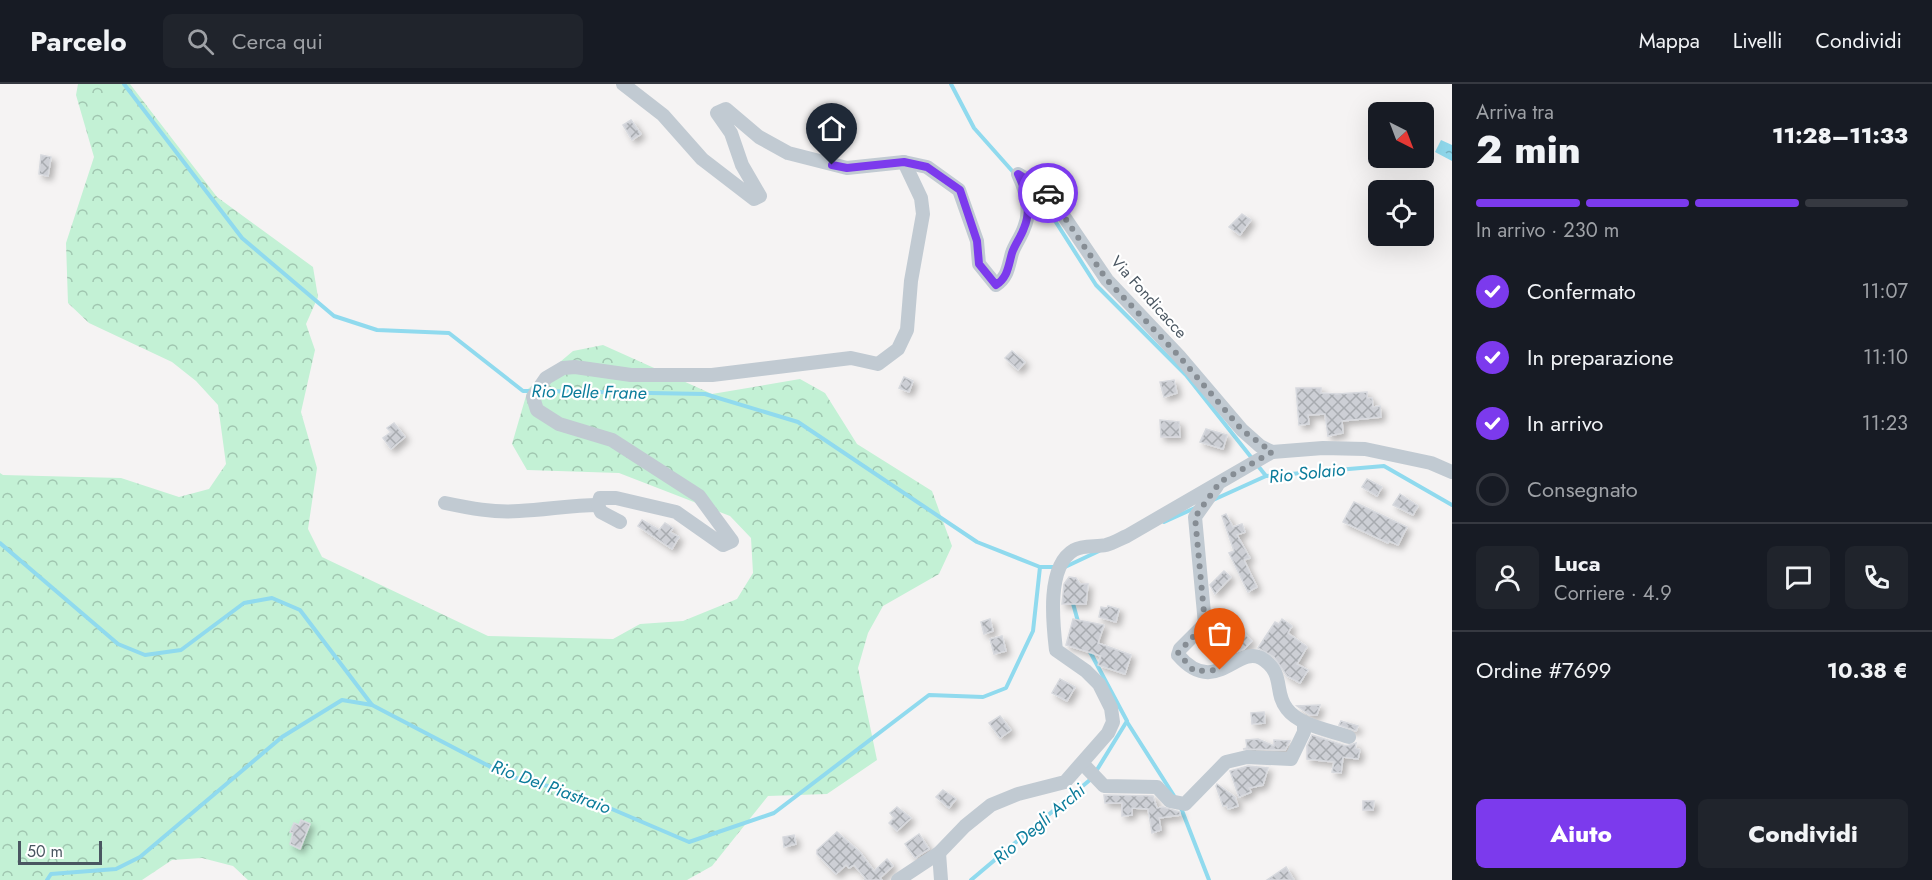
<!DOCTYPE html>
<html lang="it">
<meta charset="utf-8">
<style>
:root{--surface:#171b24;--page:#20242c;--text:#f1f3f6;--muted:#9ea1a6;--line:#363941;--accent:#7c3aed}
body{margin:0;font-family:Jost,sans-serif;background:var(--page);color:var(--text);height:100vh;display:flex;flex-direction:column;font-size:22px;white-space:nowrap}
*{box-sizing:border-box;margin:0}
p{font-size:20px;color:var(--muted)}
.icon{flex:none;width:33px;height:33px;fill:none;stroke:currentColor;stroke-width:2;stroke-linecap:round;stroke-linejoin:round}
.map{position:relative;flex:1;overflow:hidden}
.panel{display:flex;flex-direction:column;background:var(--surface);width:480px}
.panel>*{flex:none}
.needle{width:39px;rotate:138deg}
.tools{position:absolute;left:1368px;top:18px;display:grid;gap:12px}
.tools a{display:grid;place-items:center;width:66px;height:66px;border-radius:9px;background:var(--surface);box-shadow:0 6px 24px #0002;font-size:30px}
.scale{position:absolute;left:18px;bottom:15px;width:84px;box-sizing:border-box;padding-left:6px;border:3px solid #4a5661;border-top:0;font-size:16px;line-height:21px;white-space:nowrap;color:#4a5661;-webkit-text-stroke:4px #fff;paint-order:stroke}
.pin{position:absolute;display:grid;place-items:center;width:51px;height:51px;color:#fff;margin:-62px -26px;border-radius:50% 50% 50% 0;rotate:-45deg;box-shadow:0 0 6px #0007}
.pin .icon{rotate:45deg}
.courier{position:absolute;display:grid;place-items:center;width:60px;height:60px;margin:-30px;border:4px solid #7c3aed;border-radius:50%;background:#fff;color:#222;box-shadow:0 2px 8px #0007}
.headline em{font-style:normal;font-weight:800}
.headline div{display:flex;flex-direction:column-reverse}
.headline{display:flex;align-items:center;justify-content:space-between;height:102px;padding:0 24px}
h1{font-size:39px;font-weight:800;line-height:45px}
.bar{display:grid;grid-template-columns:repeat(4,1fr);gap:9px 6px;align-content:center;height:72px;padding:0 24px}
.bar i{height:8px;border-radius:4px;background:var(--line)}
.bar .on{background:var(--accent)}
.bar p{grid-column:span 4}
.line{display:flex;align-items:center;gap:15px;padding:0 24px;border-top:2px solid var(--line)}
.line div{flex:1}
.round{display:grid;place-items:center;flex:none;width:63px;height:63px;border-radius:9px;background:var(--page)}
ol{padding:0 24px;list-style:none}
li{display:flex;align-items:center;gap:18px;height:66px}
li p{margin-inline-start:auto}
li .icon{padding:6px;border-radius:50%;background:var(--accent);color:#fff;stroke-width:4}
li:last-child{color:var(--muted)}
li i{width:33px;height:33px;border:3px solid var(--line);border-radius:50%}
.action{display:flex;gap:12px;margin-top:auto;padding:12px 24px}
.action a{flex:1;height:69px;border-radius:9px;background:var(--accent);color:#fff;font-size:24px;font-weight:800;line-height:69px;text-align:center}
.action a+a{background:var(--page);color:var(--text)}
header{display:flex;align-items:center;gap:36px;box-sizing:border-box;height:84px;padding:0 30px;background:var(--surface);border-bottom:2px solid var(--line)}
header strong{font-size:28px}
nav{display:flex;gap:33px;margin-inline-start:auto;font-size:21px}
.search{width:420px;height:54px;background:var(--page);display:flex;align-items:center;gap:15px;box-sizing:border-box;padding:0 21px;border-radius:9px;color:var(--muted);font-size:22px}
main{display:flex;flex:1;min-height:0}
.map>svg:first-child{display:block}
.forest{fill:url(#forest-crowns)}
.water{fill:url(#water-ripples)}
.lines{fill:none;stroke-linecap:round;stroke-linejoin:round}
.stream{stroke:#90daee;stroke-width:4}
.building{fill:url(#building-cross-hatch);stroke:#d7d9de;stroke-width:1.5;filter:url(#shadow)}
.minor{stroke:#c1cad2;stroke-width:14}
.done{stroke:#868d94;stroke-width:6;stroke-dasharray:0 10.8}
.route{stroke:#7c3aed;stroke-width:8}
.labels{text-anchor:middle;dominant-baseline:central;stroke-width:4.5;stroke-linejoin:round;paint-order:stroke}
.street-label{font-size:16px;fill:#4a5661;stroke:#fff}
.water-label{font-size:18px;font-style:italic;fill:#0c7c9b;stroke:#fff}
</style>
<header>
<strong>Parcelo</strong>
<div class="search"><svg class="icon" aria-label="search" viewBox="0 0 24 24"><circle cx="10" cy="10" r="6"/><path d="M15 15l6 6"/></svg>Cerca qui</div>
<nav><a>Mappa</a><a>Livelli</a><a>Condividi</a></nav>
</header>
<main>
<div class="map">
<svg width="1452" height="796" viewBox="0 0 1452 796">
<defs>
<pattern id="forest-crowns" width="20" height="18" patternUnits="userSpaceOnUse" patternTransform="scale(1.5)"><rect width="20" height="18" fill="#c3f1d5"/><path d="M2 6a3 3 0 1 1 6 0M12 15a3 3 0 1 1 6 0" fill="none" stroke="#a0c6b0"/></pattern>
<pattern id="water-ripples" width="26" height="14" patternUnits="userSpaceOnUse" patternTransform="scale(1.5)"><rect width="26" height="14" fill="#90daee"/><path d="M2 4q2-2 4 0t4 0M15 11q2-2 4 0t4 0" fill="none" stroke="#78b4c4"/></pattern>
<pattern id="building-cross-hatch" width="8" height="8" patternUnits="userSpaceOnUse" patternTransform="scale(1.5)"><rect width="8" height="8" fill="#cdcfd5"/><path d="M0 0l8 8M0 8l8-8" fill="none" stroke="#a8abb0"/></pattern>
<filter id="shadow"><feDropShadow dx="4" dy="4" stdDeviation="3" flood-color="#0004"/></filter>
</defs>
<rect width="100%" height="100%" fill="#f5f3f3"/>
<path class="forest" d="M78,0H130L217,113L313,183L318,213L306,240L315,266L301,328L317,384L308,445L322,473L488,552L613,555L640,540L683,537L737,515L753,489L751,454L730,432L619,389L527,386L512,360L528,305L573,267L603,261L712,310L800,295L825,309L857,360L932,407L952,462L939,490L883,522L868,549L858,584L877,676L827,710L768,712L712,782L687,796H248L233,782L202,774L172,776L142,796H0V389L3,391L121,394L179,413L209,405L226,380L218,321L196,297L172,278L89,239L68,219L66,159L94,73L76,11Z"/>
<path class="water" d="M1441,56L1452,61V77L1435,68Z"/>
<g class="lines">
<g class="stream">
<path d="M124,0L242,154L334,232L377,246L449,249L523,307H533"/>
<path d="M951,0L974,44L1014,89"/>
<path d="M1029,106L1052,132L1096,201L1186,291L1266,392"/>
<path d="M541,307L705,310L798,338L977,458L1040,483H1055"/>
<path d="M1213,416L1266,392L1384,382L1452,421"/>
<path d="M1164,438L1195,424"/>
<path d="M0,459L118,560L145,571L181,566L244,519L272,514L300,526L372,621L508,692L572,708L689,758L774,729L929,611L983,613L1006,604L1033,547L1040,483"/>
<path d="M1065,483L1099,467"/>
<path d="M1072,516L1079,541"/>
<path d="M1088,564L1127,637L1095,689"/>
<path d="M1127,638L1176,715"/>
<path d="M1181,724L1209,796"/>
<path d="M47,796L51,790L116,785L140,773L282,653L342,616L372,621"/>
<path d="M971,796L1091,695"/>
</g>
</g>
<g class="building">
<path d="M631,36L641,50L632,56L623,41Z"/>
<path d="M41,71L51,73L48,92L39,90Z"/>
<path d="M1242,130L1251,136L1240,151L1229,143Z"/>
<path d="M1012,267L1025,278L1018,286L1005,274Z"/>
<path d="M904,293L913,297L909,308L899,304Z"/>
<path d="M1174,296L1177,309L1164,313L1160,298Z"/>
<path d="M1296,304H1321V309L1337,310L1367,308V314H1372L1373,323L1380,322L1381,333L1342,337L1343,349L1328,352L1325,330L1308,331L1309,340L1299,341Z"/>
<path d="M1160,336L1179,338L1180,353H1161Z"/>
<path d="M394,339L405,353L391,365L383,354L391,348L387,344Z"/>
<path d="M1206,345L1227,351L1223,365L1200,358Z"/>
<path d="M1367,395L1382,403L1377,412L1362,403Z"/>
<path d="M1400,410L1418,422L1413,431L1393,421Z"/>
<path d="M1354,418L1407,443L1398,461L1389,457L1388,459L1343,438Z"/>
<path d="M1226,430L1233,443L1242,440L1245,448L1237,451L1250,474L1244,476L1257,503L1248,508L1229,469L1234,467L1222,432Z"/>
<path d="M642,436L659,446L665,439L673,444L670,448L679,453L672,465L638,442Z"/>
<path d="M1224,487L1231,493L1215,510L1210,501Z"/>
<path d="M1069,493L1076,494L1080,500H1088L1086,520H1062L1064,500Z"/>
<path d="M1108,522L1119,525L1116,538L1099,533L1101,523L1107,524Z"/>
<path d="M990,535L993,547L984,550L981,538Z"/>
<path d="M1073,535L1104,541L1098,559L1131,571L1125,590L1098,581L1101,572L1066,561Z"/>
<path d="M1282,535L1292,542L1288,549L1307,563L1297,580L1308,586L1300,599L1287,592L1274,573L1258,564L1275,538L1279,540Z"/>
<path d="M1239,544L1252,557L1244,565L1231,570L1220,560Z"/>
<path d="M1002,552L1006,567L994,570L990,555Z"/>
<path d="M1060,595L1075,603L1067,617L1052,609Z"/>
<path d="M1320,621L1317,631H1310L1297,622Z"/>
<path d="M1264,628L1265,639L1252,640L1251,629Z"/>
<path d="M1000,632L1011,646L1000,654L989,639Z"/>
<path d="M1341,637L1358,642L1356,647L1339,641Z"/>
<path d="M1312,651L1346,662L1356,659L1355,664L1360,666L1358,675L1343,673L1341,689L1332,688L1334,678L1307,675V662Z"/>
<path d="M1258,655L1274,662V656L1290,657L1285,666L1243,665L1247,664L1246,656Z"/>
<path d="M1248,682L1268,684L1263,701L1249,704L1251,708L1239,713L1230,687Z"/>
<path d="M1217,700L1235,713L1238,722L1228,725L1227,721L1223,722L1216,702Z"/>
<path d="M943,706L956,715L949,724L936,713Z"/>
<path d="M1104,711L1153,712L1157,724L1163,723L1180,728V731L1159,734L1161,746L1152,749L1148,725L1132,724V731L1122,732V719H1105Z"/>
<path d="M1363,717H1374L1373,726H1363Z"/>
<path d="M897,723L911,734L897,747L889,739L894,734L890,729Z"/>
<path d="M301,736L310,740L300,765L290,760L293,749L290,748L294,739L299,741Z"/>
<path d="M837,748L860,768L874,787L887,775L893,782L880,794L882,796H864L866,795L854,781L849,784L846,781L836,790L817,770V766Z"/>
<path d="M919,750L929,765L915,774L905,760Z"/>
<path d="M794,751L796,760L784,763L783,753Z"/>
<path d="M1286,783L1294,796H1267Z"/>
</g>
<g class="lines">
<g class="minor">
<path d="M623,0L663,31L702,75L754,115L760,112L742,81L731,49L717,29L726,25L759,53L788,69L847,84L904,78L927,83L959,106L977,157L979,180L996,201C1008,193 1008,183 1012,169C1015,160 1021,153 1024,144C1032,126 1026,107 1018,90L1046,106L1107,196L1179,272L1242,346L1260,362L1272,368L1323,364L1365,365L1431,379L1452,388"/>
<path d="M1217,402L1195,433L1205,540L1180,565L1178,571C1215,614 1237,561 1261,574C1286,589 1273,608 1287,625C1300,642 1330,646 1349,653"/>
<path d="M445,419C469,424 494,429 519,427C546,426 571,421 598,421"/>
<path d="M620,438L601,428L598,421L600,414H616L676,428L723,461L732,457L699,412L612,356L559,340L537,326L533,313L546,294L563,284L575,283L631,291H712L851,274L878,280L898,265L907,246L911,197L923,130L921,114L904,78"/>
<path d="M1083,680L1104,702L1157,703L1170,717L1185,720L1226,678L1247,673L1291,675L1304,648V638"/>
<path d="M939,769L941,796"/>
<path d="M898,796L939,769L965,742L991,721L1018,710L1065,698L1108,649L1113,638L1111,624L1099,600L1086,587L1056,566C1053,540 1046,482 1074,466C1083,461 1096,463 1106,461C1113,459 1120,455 1127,452L1272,368"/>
</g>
</g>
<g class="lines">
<path class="done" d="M1048,109L1107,196L1179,272L1242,346L1272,368L1220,398L1195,433L1205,540L1178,569L1194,587L1220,586"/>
<path class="route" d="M832,81L847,84L904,78L927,83L960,106L977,157L979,180L996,201C1008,193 1008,183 1012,169C1015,160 1021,153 1024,144C1032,126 1026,107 1018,90L1048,109"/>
</g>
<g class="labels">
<g class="street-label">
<text transform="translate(1149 213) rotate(48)">Via Fondicacce</text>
</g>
<g class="water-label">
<text transform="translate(589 308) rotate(1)">Rio Delle Frane</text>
<text transform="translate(1307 389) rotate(-6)">Rio Solaio</text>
<text transform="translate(551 703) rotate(20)">Rio Del Piastraio</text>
<text transform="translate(1039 740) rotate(-40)">Rio Degli Archi</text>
</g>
</g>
</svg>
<div class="tools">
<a><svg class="needle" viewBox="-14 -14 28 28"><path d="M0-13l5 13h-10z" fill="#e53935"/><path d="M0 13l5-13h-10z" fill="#9ea1a6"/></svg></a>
<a><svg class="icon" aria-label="locate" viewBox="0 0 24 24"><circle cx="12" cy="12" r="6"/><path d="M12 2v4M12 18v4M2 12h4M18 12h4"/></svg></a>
</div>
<div class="scale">50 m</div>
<div class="pin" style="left:1220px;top:586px;background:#ea580c"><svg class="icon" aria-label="bag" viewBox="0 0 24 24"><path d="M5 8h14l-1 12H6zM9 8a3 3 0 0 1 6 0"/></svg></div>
<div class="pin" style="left:832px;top:81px;background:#1f2937"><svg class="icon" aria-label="home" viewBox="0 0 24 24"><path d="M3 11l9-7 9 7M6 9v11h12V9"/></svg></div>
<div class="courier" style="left:1048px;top:109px"><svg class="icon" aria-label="car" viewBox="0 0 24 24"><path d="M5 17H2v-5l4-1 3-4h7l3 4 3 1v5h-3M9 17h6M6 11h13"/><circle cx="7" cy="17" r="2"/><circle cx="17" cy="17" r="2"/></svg></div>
</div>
<section class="panel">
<div class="headline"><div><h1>2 min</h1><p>Arriva tra</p></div><em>11:28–11:33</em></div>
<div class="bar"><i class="on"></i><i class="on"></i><i class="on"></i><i></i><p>In arrivo · 230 m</p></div>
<ol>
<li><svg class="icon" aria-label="check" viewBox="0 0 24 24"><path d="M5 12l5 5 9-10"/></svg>Confermato<p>11:07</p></li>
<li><svg class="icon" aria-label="check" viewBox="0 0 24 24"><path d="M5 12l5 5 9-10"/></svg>In preparazione<p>11:10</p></li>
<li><svg class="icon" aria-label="check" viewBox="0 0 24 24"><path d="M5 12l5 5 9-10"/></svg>In arrivo<p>11:23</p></li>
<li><i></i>Consegnato</li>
</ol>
<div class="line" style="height:108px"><a class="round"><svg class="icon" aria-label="person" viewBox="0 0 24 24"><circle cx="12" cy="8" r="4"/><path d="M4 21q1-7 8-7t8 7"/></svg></a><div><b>Luca</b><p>Corriere · 4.9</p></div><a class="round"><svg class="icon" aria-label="chat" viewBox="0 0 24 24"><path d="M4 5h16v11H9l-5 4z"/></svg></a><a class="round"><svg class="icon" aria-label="phone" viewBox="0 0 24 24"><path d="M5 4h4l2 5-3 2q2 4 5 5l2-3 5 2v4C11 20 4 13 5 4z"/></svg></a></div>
<div class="line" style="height:78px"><div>Ordine #7699</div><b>10.38 €</b></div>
<div class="action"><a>Aiuto</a><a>Condividi</a></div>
</section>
</main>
